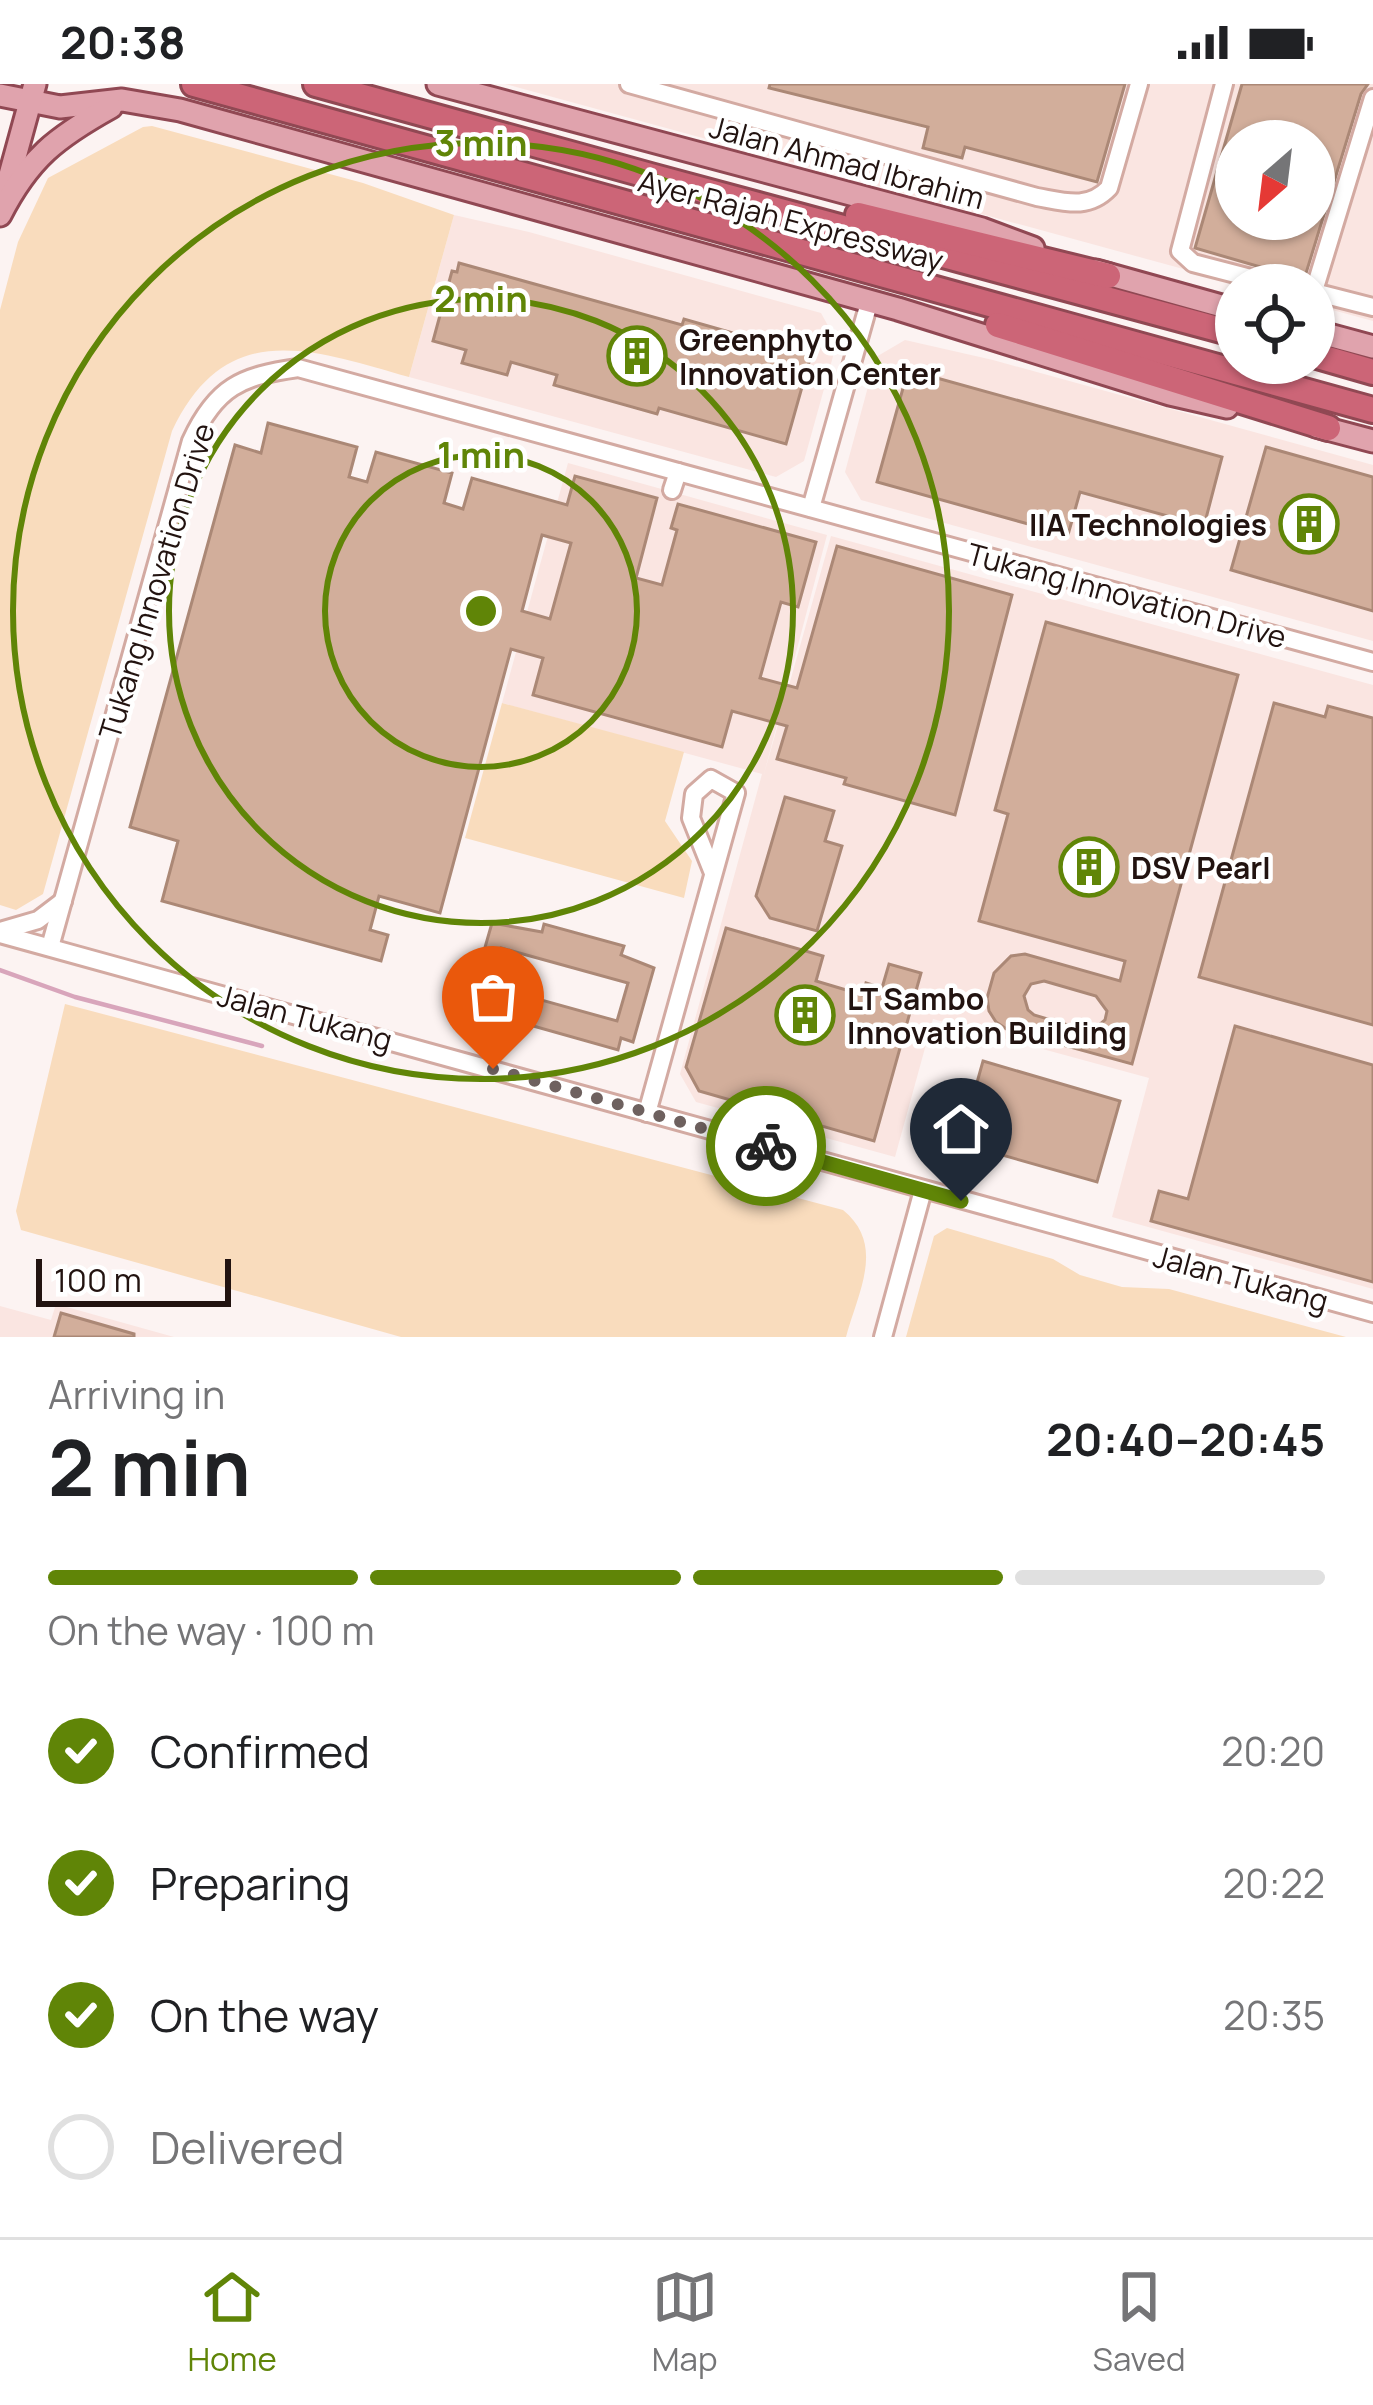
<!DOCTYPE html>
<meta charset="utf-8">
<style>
:root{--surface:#fff;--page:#f2f2f2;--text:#202124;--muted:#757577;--line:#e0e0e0;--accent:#608507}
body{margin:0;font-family:Manrope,sans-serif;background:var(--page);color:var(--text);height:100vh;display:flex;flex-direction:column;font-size:45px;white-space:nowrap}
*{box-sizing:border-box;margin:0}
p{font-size:39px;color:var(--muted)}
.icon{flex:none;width:66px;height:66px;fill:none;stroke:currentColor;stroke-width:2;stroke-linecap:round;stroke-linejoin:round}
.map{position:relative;height:1253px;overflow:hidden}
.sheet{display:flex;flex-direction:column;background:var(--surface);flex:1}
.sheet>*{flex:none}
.needle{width:78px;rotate:208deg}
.controls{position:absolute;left:1215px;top:36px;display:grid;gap:24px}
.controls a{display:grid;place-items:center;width:120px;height:120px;border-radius:50%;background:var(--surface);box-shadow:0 3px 9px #0004;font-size:60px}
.scale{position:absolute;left:36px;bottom:30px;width:195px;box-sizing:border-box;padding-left:12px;border:6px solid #221310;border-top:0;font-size:33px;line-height:42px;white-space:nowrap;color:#221310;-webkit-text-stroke:9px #fff;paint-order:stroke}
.pin{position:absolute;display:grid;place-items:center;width:102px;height:102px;color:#fff;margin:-123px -51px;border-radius:50% 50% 50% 0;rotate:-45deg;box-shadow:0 0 12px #0007}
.pin .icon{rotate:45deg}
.courier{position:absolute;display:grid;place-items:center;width:120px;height:120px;margin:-60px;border:9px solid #608507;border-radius:50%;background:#fff;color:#222;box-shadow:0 3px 15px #0007}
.summary em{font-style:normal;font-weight:700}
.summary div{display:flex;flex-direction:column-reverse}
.summary{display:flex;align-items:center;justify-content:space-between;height:204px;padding:0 48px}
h1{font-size:78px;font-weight:700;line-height:90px}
.bar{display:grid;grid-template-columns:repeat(4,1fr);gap:18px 12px;align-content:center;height:144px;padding:0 48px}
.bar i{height:15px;border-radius:9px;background:var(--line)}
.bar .current{background:var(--accent)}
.bar p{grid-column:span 4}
ol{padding:0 48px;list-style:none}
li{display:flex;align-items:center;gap:36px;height:132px}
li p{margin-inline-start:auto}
li .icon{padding:12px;border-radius:50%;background:var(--accent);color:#fff;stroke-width:4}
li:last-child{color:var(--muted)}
li i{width:66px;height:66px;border:6px solid var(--line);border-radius:50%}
.status{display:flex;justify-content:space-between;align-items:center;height:84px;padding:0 60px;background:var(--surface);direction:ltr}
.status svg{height:33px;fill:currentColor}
.tabs{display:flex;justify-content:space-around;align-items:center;height:168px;border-top:3px solid var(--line);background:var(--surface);font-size:33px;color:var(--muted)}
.tabs a{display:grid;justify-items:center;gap:6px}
.tabs .current{color:var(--accent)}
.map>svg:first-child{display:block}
.built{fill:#fae5e1;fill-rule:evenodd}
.green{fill:#f9dcbd}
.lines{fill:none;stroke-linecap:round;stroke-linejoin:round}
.stream{stroke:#d8a5bb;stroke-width:4.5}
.building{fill:#d2ae9b;stroke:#ab8876;stroke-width:3;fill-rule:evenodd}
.minor-casing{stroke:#d3aaa2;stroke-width:22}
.major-casing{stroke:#904853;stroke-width:27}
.highway-casing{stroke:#904853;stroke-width:30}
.minor{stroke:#fff;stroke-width:16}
.major{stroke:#e0a3ad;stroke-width:21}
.highway{stroke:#cc6577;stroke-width:24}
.done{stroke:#6e615f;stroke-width:12;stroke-dasharray:0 21.6}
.route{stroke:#608507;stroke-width:15}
.ring{fill:none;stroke:#608507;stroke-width:6}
.labels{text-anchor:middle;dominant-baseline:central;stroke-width:9;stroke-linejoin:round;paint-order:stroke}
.street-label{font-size:30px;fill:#221310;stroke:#fff}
.poi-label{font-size:30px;font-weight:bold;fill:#221310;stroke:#fff;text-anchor:start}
.centre{fill:#608507;stroke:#fff;stroke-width:6}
.ring-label{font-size:36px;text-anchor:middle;font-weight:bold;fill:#608507;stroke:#fff;stroke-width:9;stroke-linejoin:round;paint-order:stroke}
</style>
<div class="status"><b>20:38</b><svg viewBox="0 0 49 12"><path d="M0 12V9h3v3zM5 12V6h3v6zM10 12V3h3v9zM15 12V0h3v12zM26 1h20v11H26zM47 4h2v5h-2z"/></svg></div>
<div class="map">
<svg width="1373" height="1253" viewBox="0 0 1373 1253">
<rect width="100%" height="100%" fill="#fcf3f2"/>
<g class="built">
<path d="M505,0H1373V237L1314,221V201H1242ZM1236,57H1314V135H1236Z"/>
<path d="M454,131L529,148L821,229L837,258L804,377L776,393L409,293Z"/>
<path d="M905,256L993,276L1373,381V557L861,416L845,388L876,273Z"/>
<path d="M568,379L827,451L764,690L831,452L1373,601V1205L1112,1133L1149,994L933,935L895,1073L696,1018L680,990L762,690L502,619Z"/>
<path d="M56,1220L174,1253H0V1222L51,1236Z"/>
</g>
<g class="green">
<path d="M152,42L363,99L454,131L409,293C311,265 226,233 172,347L43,810L16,826L0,821V226L18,158L48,94L143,43Z"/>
<path d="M502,619L684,668L665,737L692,777L684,814L465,754Z"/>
<path d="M65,920L843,1126C886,1161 858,1208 846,1253H401L21,1146L16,1127Z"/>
<path d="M947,1144L1053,1175L1080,1191L1122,1203L1169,1205L1346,1253H906L934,1152Z"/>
</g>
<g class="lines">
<path class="stream" d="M0,886L75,913L262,962"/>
</g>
<g class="building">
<path d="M770,0H1125L1097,98L965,63L962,74L923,64L928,43L769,4Z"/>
<path d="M1242,0H1368L1361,10L1303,199L1281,189L1195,164ZM1236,57H1314V135H1236Z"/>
<path d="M459,179L682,241L684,235L796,267L798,260L813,264L786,360L659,324L657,330L554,301L557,291L511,278L507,291L462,279L466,266L433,257L452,187L457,188Z"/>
<path d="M908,286L1222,373L1204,442L1080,408L1068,451L877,398Z"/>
<path d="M268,339L357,363L349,393L367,398L376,368L452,389L444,419L463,425L472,394L567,421L575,392L657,414L636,494L662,501L677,446L671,444L678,420L816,458L798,523L781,518L760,594L797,604L837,462L1012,511L955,731L844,700L846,694L777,675L787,642L732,627L722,663L533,611L543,574L511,565L440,829L379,812L370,846L388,851L381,877L162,817L178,757L130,743L235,361L261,369ZM542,451L571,459L550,535L522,527Z"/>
<path d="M1266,363L1373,393V527L1231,486Z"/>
<path d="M1046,538L1238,591L1132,980L1008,946L996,938L989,927L987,914L994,889L1011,872L1025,870L1120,897L1125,877L979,837L1008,730L995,726ZM1044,897L1096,912L1107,927L1105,936L1093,946H1085L1034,931L1028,926L1024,912L1031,900Z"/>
<path d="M1274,619L1325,633L1328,622L1373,634V941L1199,893Z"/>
<path d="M785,713L834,727L825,757L842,762L817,847L770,834L756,812Z"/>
<path d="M492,839L542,848L544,840L624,862L621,871L654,884L633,958L621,954L618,966L480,927L483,916L471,912ZM501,864L628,899L617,937L491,902Z"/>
<path d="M726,844L823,872L816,897L863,911L866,899L882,904L889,880L921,889L874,1057L699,1007L686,983Z"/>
<path d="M1235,942L1373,981V1198L1151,1137L1159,1107L1188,1115Z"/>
<path d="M983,977L1120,1017L1097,1098L960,1059Z"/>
<path d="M61,1229L134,1250V1253H54Z"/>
</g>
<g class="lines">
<defs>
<g id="minor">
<path d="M629,0L1037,113C1065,118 1088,126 1109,104L1139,0"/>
<path d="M1224,0L1180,167L1193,179L1278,201"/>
<path d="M1314,207L1373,14"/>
<path d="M1314,208L1373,223"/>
<path d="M672,406L678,388"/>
<path d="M811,424L869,219"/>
<path d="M0,847L38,836L63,817"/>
<path d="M0,850L1373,1229"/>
<path d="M50,863L191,357C216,303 241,292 298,284L1373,578"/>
<path d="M647,1029L736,709L711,695L694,710L691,734L713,789"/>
<path d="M883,1253L923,1106"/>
</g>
<g id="major">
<path d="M438,0L982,145L1033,164"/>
<path d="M0,11L60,23L122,16L180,26L898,225L1170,310L1227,323"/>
<path d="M7,102L35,0"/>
<path d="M0,131C29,74 57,53 111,23"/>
<path d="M1096,187L1236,226"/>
<path d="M1314,247L1373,263"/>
<path d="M1316,342L1373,357"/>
</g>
<g id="highway">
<path d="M194,0L1373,326"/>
<path d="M316,0C622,86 929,166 1236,250"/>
<path d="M858,131L1108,192"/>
<path d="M998,241L1328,344"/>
<path d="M1314,271L1373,288"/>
</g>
</defs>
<use href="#minor" class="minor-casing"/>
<use href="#major" class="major-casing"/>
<use href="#highway" class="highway-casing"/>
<use href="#minor" class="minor"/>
<use href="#major" class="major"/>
<use href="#highway" class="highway"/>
</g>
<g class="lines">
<path class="done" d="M493,985L766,1062"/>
<path class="route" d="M766,1062L961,1117"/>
</g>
<g class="ring">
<circle cx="481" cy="527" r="156"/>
<circle cx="481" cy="527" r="312"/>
<circle cx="481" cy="527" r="468"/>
</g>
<defs>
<symbol id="building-ring" viewBox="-11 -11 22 22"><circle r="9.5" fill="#fff" stroke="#608507" stroke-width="1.5"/><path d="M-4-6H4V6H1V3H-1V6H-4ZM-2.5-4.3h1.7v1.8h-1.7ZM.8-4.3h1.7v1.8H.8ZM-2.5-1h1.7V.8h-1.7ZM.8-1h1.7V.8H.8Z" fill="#608507"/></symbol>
</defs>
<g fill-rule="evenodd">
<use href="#building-ring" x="604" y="239" width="66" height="66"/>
<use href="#building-ring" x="1276" y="407" width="66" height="66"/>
<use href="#building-ring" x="1056" y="750" width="66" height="66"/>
<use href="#building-ring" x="772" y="898" width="66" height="66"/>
</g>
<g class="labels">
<g class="street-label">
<text transform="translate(847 78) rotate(15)">Jalan Ahmad Ibrahim</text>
<text transform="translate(791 136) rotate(15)">Ayer Rajah Expressway</text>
<text transform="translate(156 497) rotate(-73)">Tukang Innovation Drive</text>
<text transform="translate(1127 511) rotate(15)">Tukang Innovation Drive</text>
<text transform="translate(305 933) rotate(15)">Jalan Tukang</text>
<text transform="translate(1241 1194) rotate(15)">Jalan Tukang</text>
</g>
<g class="poi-label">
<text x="679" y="255">Greenphyto<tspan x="679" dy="34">Innovation Center</tspan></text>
<text x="1267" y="440" text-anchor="end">IIA Technologies</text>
<text x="1131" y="783">DSV Pearl</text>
<text x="847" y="914">LT Sambo<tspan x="847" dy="34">Innovation Building</tspan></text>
</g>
</g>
<circle cx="481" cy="527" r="18" class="centre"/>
<g class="ring-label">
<text x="481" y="72">3 min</text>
<text x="481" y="228">2 min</text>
<text x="481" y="384">1 min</text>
</g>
</svg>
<div class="controls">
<a><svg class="needle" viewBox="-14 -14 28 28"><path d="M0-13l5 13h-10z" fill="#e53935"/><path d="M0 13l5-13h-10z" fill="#757577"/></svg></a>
<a><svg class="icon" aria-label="locate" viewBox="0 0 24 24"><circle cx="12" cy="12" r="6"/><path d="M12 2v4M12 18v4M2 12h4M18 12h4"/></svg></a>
</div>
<div class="scale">100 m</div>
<div class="pin" style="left:493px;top:985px;background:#ea580c"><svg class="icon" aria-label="bag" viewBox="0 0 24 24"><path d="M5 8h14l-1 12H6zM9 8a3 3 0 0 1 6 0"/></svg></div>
<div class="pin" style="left:961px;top:1117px;background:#1f2937"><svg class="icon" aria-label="home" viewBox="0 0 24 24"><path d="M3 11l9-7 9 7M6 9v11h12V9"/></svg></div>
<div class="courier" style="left:766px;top:1062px"><svg class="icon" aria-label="bike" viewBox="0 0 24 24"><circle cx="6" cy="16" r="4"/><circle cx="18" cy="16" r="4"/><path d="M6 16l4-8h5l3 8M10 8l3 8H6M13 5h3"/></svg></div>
</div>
<section class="sheet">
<div class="summary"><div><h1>2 min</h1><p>Arriving in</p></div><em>20:40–20:45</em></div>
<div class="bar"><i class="current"></i><i class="current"></i><i class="current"></i><i></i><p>On the way · 100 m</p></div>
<ol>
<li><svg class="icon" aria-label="check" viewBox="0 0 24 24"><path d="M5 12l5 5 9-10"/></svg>Confirmed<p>20:20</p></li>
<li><svg class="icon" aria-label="check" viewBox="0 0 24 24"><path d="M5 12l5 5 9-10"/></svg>Preparing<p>20:22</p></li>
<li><svg class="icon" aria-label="check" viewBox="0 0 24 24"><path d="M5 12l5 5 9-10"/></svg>On the way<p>20:35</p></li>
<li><i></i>Delivered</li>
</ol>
</section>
<nav class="tabs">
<a class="current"><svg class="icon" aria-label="home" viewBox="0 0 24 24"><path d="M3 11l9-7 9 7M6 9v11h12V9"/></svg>Home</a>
<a><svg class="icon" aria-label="map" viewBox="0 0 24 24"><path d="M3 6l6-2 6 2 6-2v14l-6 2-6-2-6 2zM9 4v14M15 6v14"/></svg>Map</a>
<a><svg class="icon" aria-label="saved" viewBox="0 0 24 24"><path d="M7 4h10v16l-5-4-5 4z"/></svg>Saved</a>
</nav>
